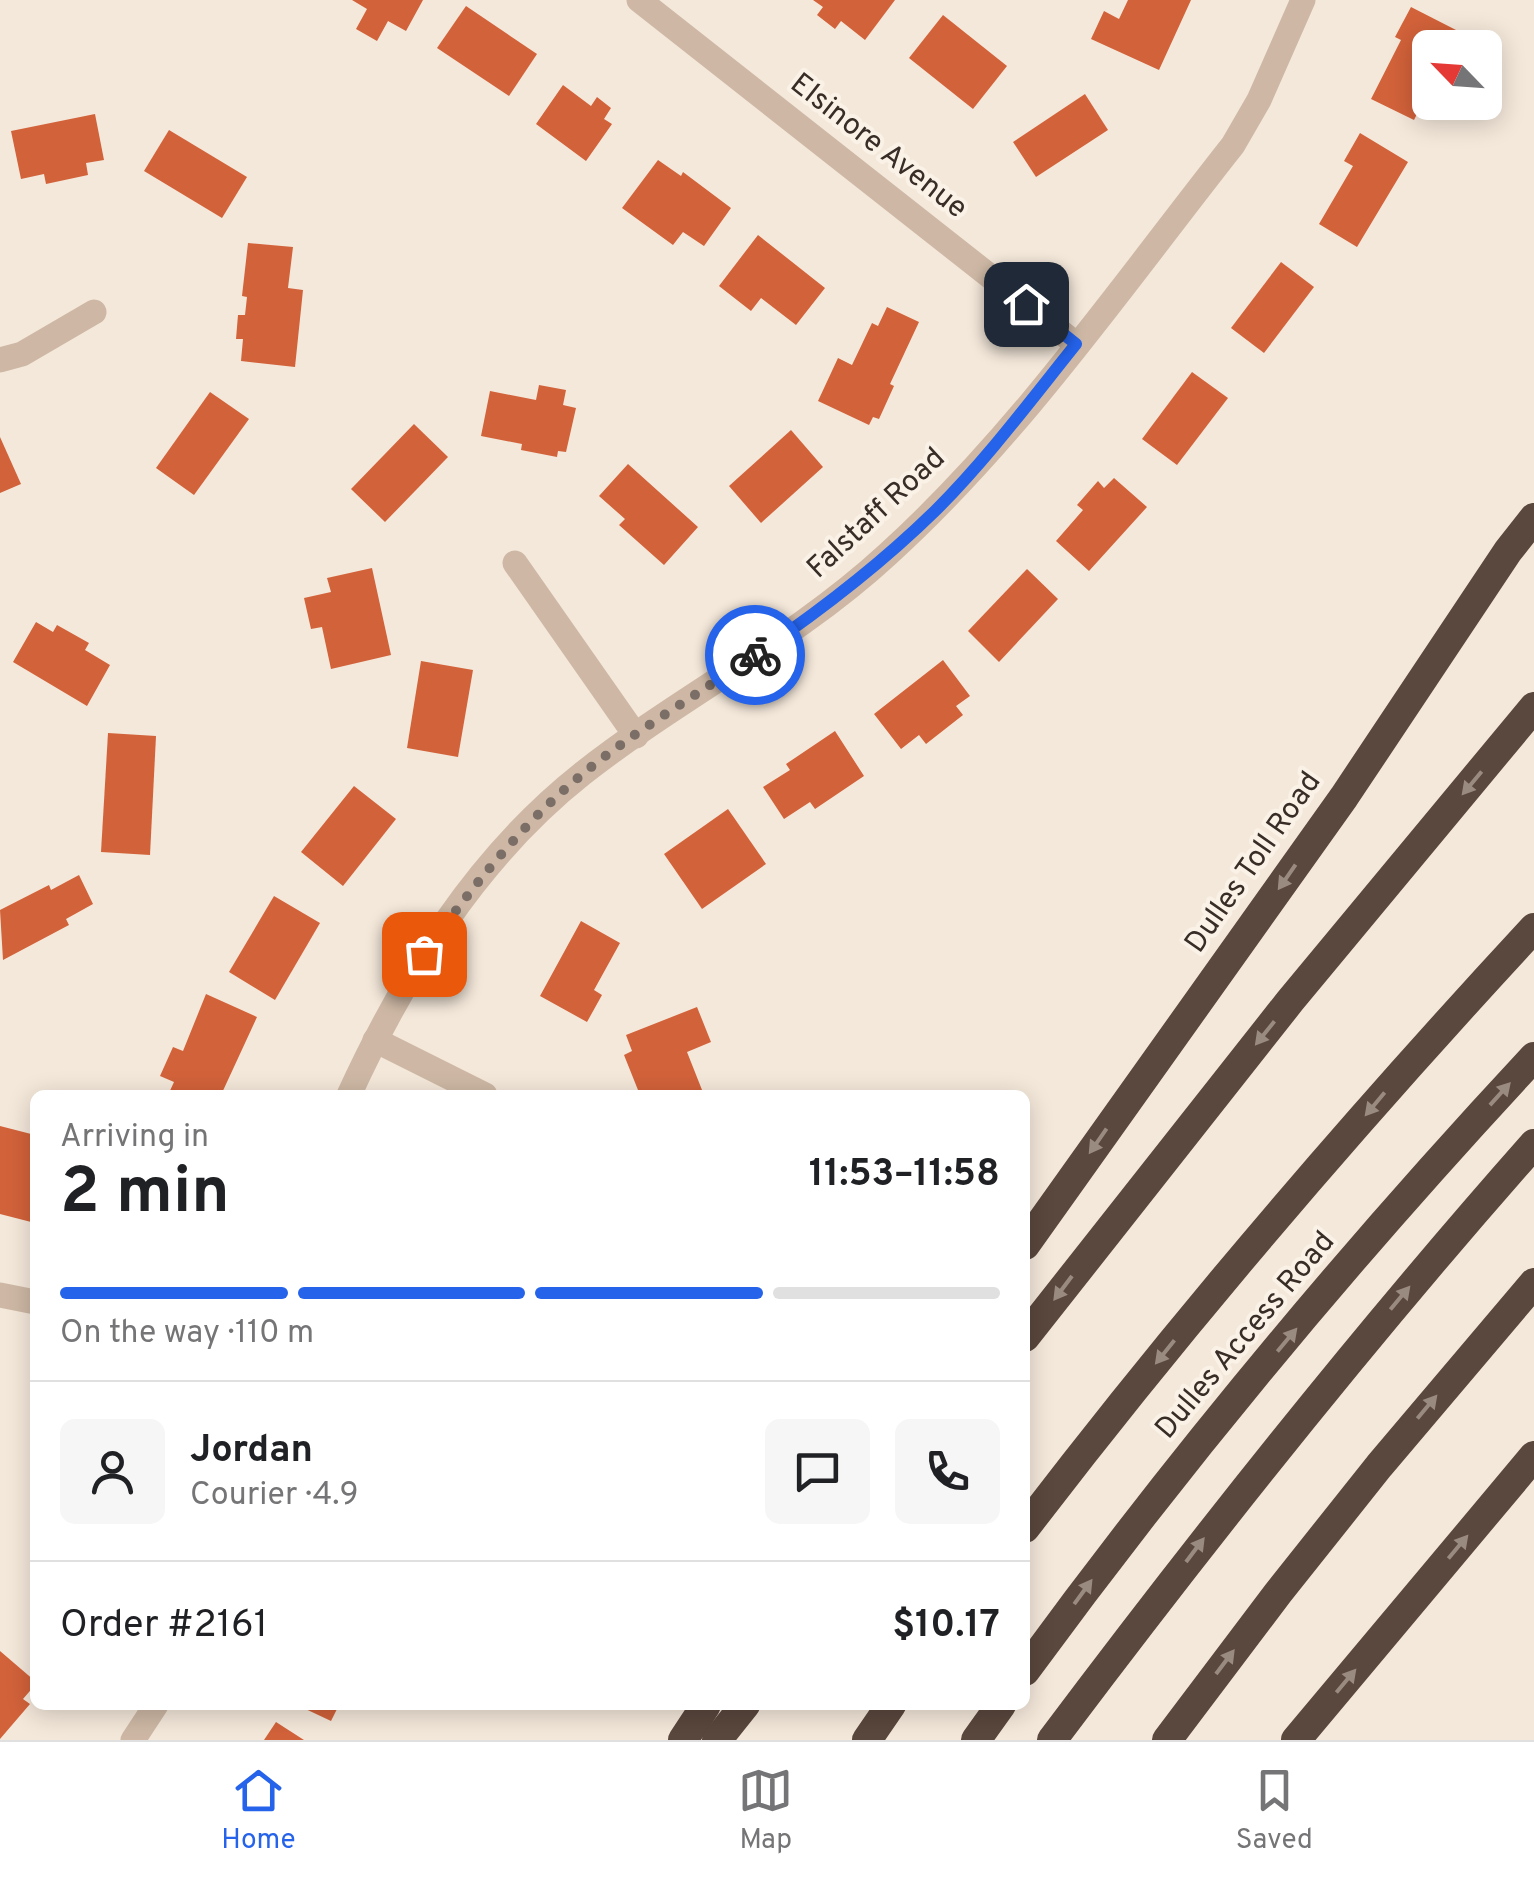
<!DOCTYPE html>
<meta charset="utf-8">
<style>
:root{--surface:#fff;--page:#f6f6f6;--text:#202124;--muted:#757577;--line:#e0e0e0;--accent:#2563eb}
body{margin:0;font-family:Overpass,sans-serif;background:var(--page);color:var(--text);height:100vh;display:flex;flex-direction:column;font-size:38px;white-space:nowrap}
*{box-sizing:border-box;margin:0}
p{font-size:32px;color:var(--muted)}
.icon{flex:none;width:55px;height:55px;fill:none;stroke:currentColor;stroke-width:2;stroke-linecap:round;stroke-linejoin:round}
.map{position:relative;flex:1;overflow:hidden}
.details{position:absolute;left:30px;top:1090px;width:1000px;height:620px;display:flex;flex-direction:column;background:var(--surface);border-radius:15px;box-shadow:0 5px 25px #0003}
.details>*{flex:none}
.needle{width:65px;rotate:295deg}
.fabs{position:absolute;left:1412px;top:30px;display:grid;gap:20px}
.fabs a{display:grid;place-items:center;width:90px;height:90px;border-radius:15px;background:var(--surface);box-shadow:0 5px 25px #0003;font-size:50px}
.pin{position:absolute;display:grid;place-items:center;width:85px;height:85px;color:#fff;margin:-42px;border-radius:20px;box-shadow:0 5px 15px #0006}
.courier{position:absolute;display:grid;place-items:center;width:100px;height:100px;margin:-50px;border:8px solid #2563eb;border-radius:50%;background:#fff;color:#222;box-shadow:0 2px 12px #0007}
.summary em{font-style:normal;font-weight:700}
.summary div{display:flex;flex-direction:column-reverse}
.summary{display:flex;align-items:center;justify-content:space-between;height:170px;padding:0 30px}
h1{font-size:65px;font-weight:700;line-height:75px}
.bar{display:grid;grid-template-columns:repeat(4,1fr);gap:15px 10px;align-content:center;height:120px;padding:0 30px}
.bar i{height:12px;border-radius:8px;background:var(--line)}
.bar .on{background:var(--accent)}
.bar p{grid-column:span 4}
.line{display:flex;align-items:center;gap:25px;padding:0 30px;border-top:2px solid var(--line)}
.line div{flex:1}
.round{display:grid;place-items:center;flex:none;width:105px;height:105px;border-radius:15px;background:var(--page)}
.menu{display:flex;justify-content:space-around;align-items:center;height:140px;border-top:2px solid var(--line);background:var(--surface);font-size:28px;color:var(--muted)}
.menu a{display:grid;justify-items:center;gap:5px}
.menu .on{color:var(--accent)}
.map>svg:first-child{display:block}
.building{fill:#d2623a}
.lines{fill:none;stroke-linecap:round;stroke-linejoin:round}
.minor{stroke:#ceb8a5;stroke-width:25}
.highway{stroke:#5a473d;stroke-width:30}
.oneway{fill:#9a8b81}
.done{stroke:#7a6e66;stroke-width:10;stroke-dasharray:0 18}
.route{stroke:#2563eb;stroke-width:12}
.labels{text-anchor:middle;dominant-baseline:central;stroke-width:8;stroke-linejoin:round;paint-order:stroke}
.street-label{font-size:30px;fill:#382d27;stroke:#fbf2e7}
</style>
<div class="map">
<svg width="1534" height="1740" viewBox="0 0 1534 1740">
<rect width="100%" height="100%" fill="#f4e8da"/>
<g class="building">
<path d="M352,0H423L406,31L388,21L377,41L356,29L367,9Z"/>
<path d="M813,0H895L865,40L841,21L835,29L817,15L823,7Z"/>
<path d="M1128,0H1191L1159,70L1091,39L1104,11L1119,19Z"/>
<path d="M466,6L537,54L509,96L437,48Z"/>
<path d="M1411,7L1458,31L1450,48H1430V88L1414,120L1371,99L1401,40L1395,37Z"/>
<path d="M943,15L1007,66L973,109L909,58Z"/>
<path d="M563,85L591,106L597,97L611,108L604,119L612,124L586,161L536,124Z"/>
<path d="M1085,94L1108,130L1036,177L1013,142Z"/>
<path d="M95,114L104,160L86,163L88,175L46,184L44,174L21,179L11,131Z"/>
<path d="M169,130L247,177L222,218L144,171Z"/>
<path d="M1360,133L1408,162L1357,247L1319,224L1353,166L1344,161Z"/>
<path d="M658,160L681,176L683,172L731,208L704,246L683,232L673,245L622,208Z"/>
<path d="M758,235L825,288L796,325L761,298L751,311L719,286Z"/>
<path d="M248,243L293,247L288,288L303,290L295,367L241,361L243,339H236L238,315H245L247,297L242,296Z"/>
<path d="M1281,262L1314,287L1264,353L1231,328Z"/>
<path d="M887,307L919,322L890,384L894,386L879,419L873,417L869,425L818,401L838,358L852,365L872,323L878,326Z"/>
<path d="M1192,372L1228,398L1177,465L1142,439Z"/>
<path d="M539,385L566,390L563,405L576,408L566,452L558,451L557,457L521,450L522,444L481,436L490,391L536,400Z"/>
<path d="M210,392L249,419L194,495L156,468Z"/>
<path d="M414,424L448,457L385,522L351,489Z"/>
<path d="M791,430L823,467L761,523L729,486Z"/>
<path d="M0,437L21,484L0,493Z"/>
<path d="M628,464L698,527L664,565L619,525L625,519L599,496Z"/>
<path d="M1114,478L1147,507L1089,571L1056,541L1083,510L1077,505L1098,481L1104,488Z"/>
<path d="M372,568L391,655L331,669L322,627L311,629L304,598L331,592L327,578Z"/>
<path d="M1027,569L1058,599L999,662L968,631Z"/>
<path d="M36,622L53,632L57,625L89,643L85,650L110,665L87,706L13,662Z"/>
<path d="M943,660L970,696L956,706L963,715L926,744L919,735L901,749L874,714Z"/>
<path d="M421,661L473,670L458,757L407,748Z"/>
<path d="M835,731L864,776L815,809L810,802L784,819L763,787L790,770L786,764Z"/>
<path d="M108,733L156,736L150,855L101,852Z"/>
<path d="M354,786L396,819L343,886L301,852Z"/>
<path d="M728,809L766,864L702,909L664,854Z"/>
<path d="M79,875L93,904L66,919L69,925L3,960L0,910L49,885L51,890Z"/>
<path d="M274,896L320,923L275,1000L229,972Z"/>
<path d="M581,921L620,943L594,990L602,995L587,1022L540,996Z"/>
<path d="M206,994L257,1017L221,1095H168L174,1082L160,1076L173,1047L183,1051Z"/>
<path d="M697,1007L711,1042L687,1052L704,1095H640L624,1055L632,1051L626,1035Z"/>
<path d="M0,1126L35,1135V1223L0,1214Z"/>
<path d="M0,1651L35,1681V1685L23,1699L30,1704L0,1739Z"/>
<path d="M297,1705H339L331,1721Z"/>
<path d="M276,1722L304,1740H264Z"/>
</g>
<g class="lines">
<g class="minor">
<path d="M639,0L1076,344"/>
<path d="M0,360L22,354L94,312"/>
<path d="M515,563L636,736"/>
<path d="M375,1040L485,1095"/>
<path d="M349,1095C404,975 477,857 582,774C681,696 795,640 888,554C1020,434 1123,284 1233,145L1259,100L1303,0"/>
<path d="M0,1295L35,1302"/>
<path d="M133,1740L156,1705"/>
</g>
<g class="highway">
<path d="M1025,1245L1344,797L1508,551L1534,518"/>
<path d="M1025,1337L1290,1001L1534,707"/>
<path d="M1025,1528C1184,1320 1356,1120 1534,928"/>
<path d="M1025,1671C1180,1459 1355,1249 1534,1057"/>
<path d="M683,1740L706,1705"/>
<path d="M717,1740L745,1705"/>
<path d="M867,1740L891,1705"/>
<path d="M976,1740L1001,1705"/>
<path d="M1052,1740C1206,1535 1364,1336 1534,1144"/>
<path d="M1167,1740L1278,1593L1379,1466L1534,1283"/>
<path d="M1296,1740L1534,1456"/>
</g>
</g>
<defs><path id="oneway-solid" d="M-6-.8H1V-3.2L6.5 0L1 3.2V.8H-6Z" transform="scale(2.5)"/></defs>
<g class="oneway">
<use href="#oneway-solid" transform="translate(1472 783) rotate(130)"/>
<use href="#oneway-solid" transform="translate(1287 877) rotate(125)"/>
<use href="#oneway-solid" transform="translate(1265 1033) rotate(129)"/>
<use href="#oneway-solid" transform="translate(1500 1094) rotate(-48)"/>
<use href="#oneway-solid" transform="translate(1375 1104) rotate(130)"/>
<use href="#oneway-solid" transform="translate(1098 1141) rotate(125)"/>
<use href="#oneway-solid" transform="translate(1063 1288) rotate(127)"/>
<use href="#oneway-solid" transform="translate(1400 1298) rotate(-50)"/>
<use href="#oneway-solid" transform="translate(1287 1340) rotate(-50)"/>
<use href="#oneway-solid" transform="translate(1165 1352) rotate(129)"/>
<use href="#oneway-solid" transform="translate(1427 1407) rotate(-50)"/>
<use href="#oneway-solid" transform="translate(1458 1547) rotate(-50)"/>
<use href="#oneway-solid" transform="translate(1195 1550) rotate(-53)"/>
<use href="#oneway-solid" transform="translate(1083 1592) rotate(-54)"/>
<use href="#oneway-solid" transform="translate(1225 1662) rotate(-53)"/>
<use href="#oneway-solid" transform="translate(1346 1681) rotate(-50)"/>
</g>
<g class="lines">
<path class="done" d="M424,954C470,890 518,828 579,777C631,733 699,694 755,655"/>
<path class="route" d="M755,655C820,611 880,565 936,510C987,459 1031,400 1076,344L1026,304"/>
</g>
<g class="labels">
<g class="street-label">
<text transform="translate(878 147) rotate(38)">Elsinore Avenue</text>
<text transform="translate(877 514) rotate(-43)">Falstaff Road</text>
<text transform="translate(1254 863) rotate(-55)">Dulles Toll Road</text>
<text transform="translate(1246 1336) rotate(-50)">Dulles Access Road</text>
</g>
</g>
</svg>
<div class="fabs">
<a><svg class="needle" viewBox="-14 -14 28 28"><path d="M0-13l5 13h-10z" fill="#e53935"/><path d="M0 13l5-13h-10z" fill="#757577"/></svg></a>
</div>
<div class="pin" style="left:424px;top:954px;background:#ea580c"><svg class="icon" aria-label="bag" viewBox="0 0 24 24"><path d="M5 8h14l-1 12H6zM9 8a3 3 0 0 1 6 0"/></svg></div>
<div class="pin" style="left:1026px;top:304px;background:#1f2937"><svg class="icon" aria-label="home" viewBox="0 0 24 24"><path d="M3 11l9-7 9 7M6 9v11h12V9"/></svg></div>
<div class="courier" style="left:755px;top:655px"><svg class="icon" aria-label="bike" viewBox="0 0 24 24"><circle cx="6" cy="16" r="4"/><circle cx="18" cy="16" r="4"/><path d="M6 16l4-8h5l3 8M10 8l3 8H6M13 5h3"/></svg></div>
<section class="details">
<div class="summary"><div><h1>2 min</h1><p>Arriving in</p></div><em>11:53–11:58</em></div>
<div class="bar"><i class="on"></i><i class="on"></i><i class="on"></i><i></i><p>On the way · 110 m</p></div>
<div class="line" style="height:180px"><a class="round"><svg class="icon" aria-label="person" viewBox="0 0 24 24"><circle cx="12" cy="8" r="4"/><path d="M4 21q1-7 8-7t8 7"/></svg></a><div><b>Jordan</b><p>Courier · 4.9</p></div><a class="round"><svg class="icon" aria-label="chat" viewBox="0 0 24 24"><path d="M4 5h16v11H9l-5 4z"/></svg></a><a class="round"><svg class="icon" aria-label="phone" viewBox="0 0 24 24"><path d="M5 4h4l2 5-3 2q2 4 5 5l2-3 5 2v4C11 20 4 13 5 4z"/></svg></a></div>
<div class="line" style="height:130px"><div>Order #2161</div><b>$10.17</b></div>
</section>
</div>
<nav class="menu">
<a class="on"><svg class="icon" aria-label="home" viewBox="0 0 24 24"><path d="M3 11l9-7 9 7M6 9v11h12V9"/></svg>Home</a>
<a><svg class="icon" aria-label="map" viewBox="0 0 24 24"><path d="M3 6l6-2 6 2 6-2v14l-6 2-6-2-6 2zM9 4v14M15 6v14"/></svg>Map</a>
<a><svg class="icon" aria-label="saved" viewBox="0 0 24 24"><path d="M7 4h10v16l-5-4-5 4z"/></svg>Saved</a>
</nav>
